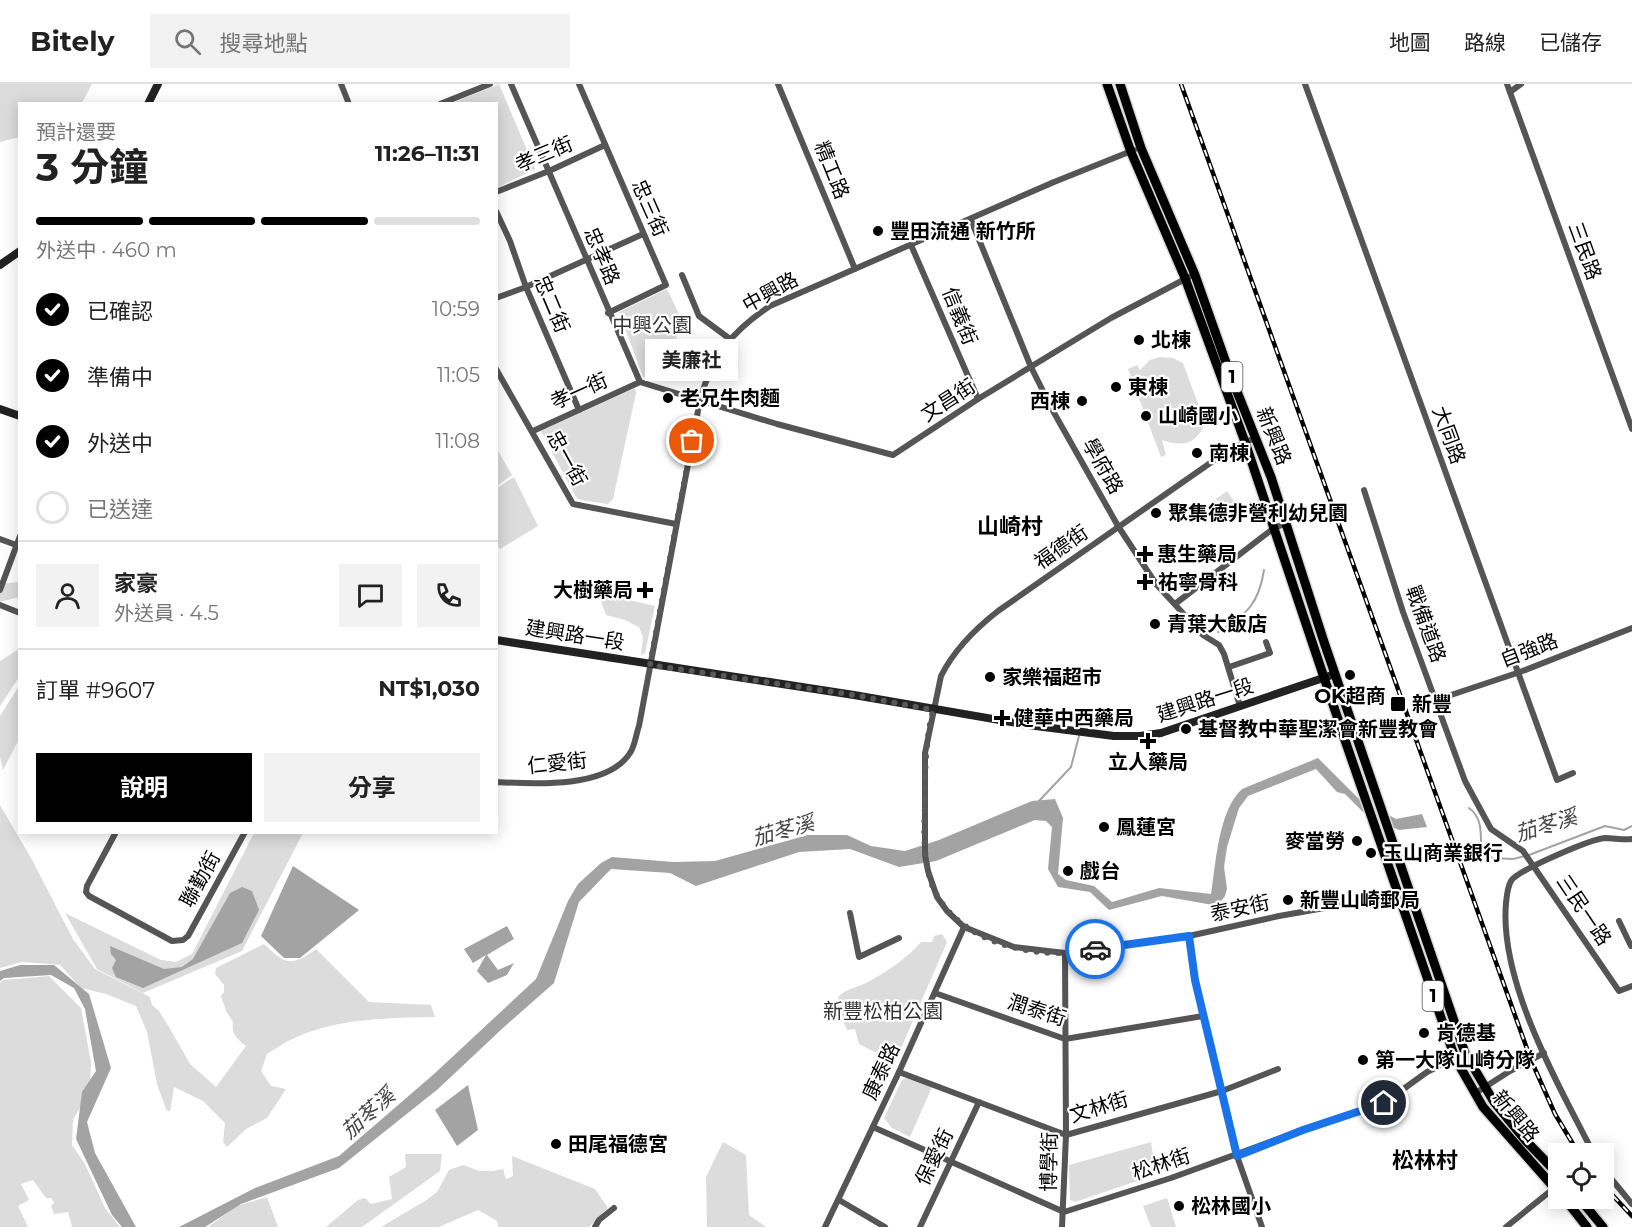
<!DOCTYPE html>
<html lang="zh-TW">
<meta charset="utf-8">
<style>
:root{--surface:#fff;--page:#f2f2f2;--text:#222;--muted:#767676;--line:#e0e0e0;--accent:#000}
body{margin:0;font-family:Montserrat,"Noto Sans TC",sans-serif;background:var(--page);color:var(--text);height:100vh;display:flex;flex-direction:column;font-size:22px;white-space:nowrap}
*{box-sizing:border-box;margin:0}
p{font-size:20px;color:var(--muted)}
.icon{flex:none;width:33px;height:33px;fill:none;stroke:currentColor;stroke-width:2;stroke-linecap:round;stroke-linejoin:round}
.map{position:relative;flex:1;overflow:hidden}
.side{position:absolute;left:18px;top:18px;width:480px;height:732px;display:flex;flex-direction:column;background:var(--surface);border-radius:0px;box-shadow:0 3px 15px #0003}
.side>*{flex:none}
.tools{position:absolute;left:1548px;top:1059px;display:grid;gap:12px}
.tools a{display:grid;place-items:center;width:66px;height:66px;border-radius:0px;background:var(--surface);box-shadow:0 3px 15px #0003;font-size:30px}
.pin{position:absolute;display:grid;place-items:center;width:51px;height:51px;color:#fff;margin:-26px;border:3px solid #fff;border-radius:50%;box-shadow:0 2px 6px #0007}
.courier{position:absolute;display:grid;place-items:center;width:60px;height:60px;margin:-30px;border:4px solid #1a73e8;border-radius:50%;background:#fff;color:#222;box-shadow:0 2px 8px #0007}
.bubble{position:absolute;height:42px;border-radius:0px;background:var(--surface);box-shadow:0 3px 15px #0003;font-size:20px;font-weight:700;line-height:42px;text-align:center}
.head em{font-style:normal;font-weight:700}
.head div{display:flex;flex-direction:column-reverse}
.head{display:flex;align-items:center;justify-content:space-between;height:102px;padding:0 18px}
h1{font-size:39px;font-weight:700;line-height:45px}
.bar{display:grid;grid-template-columns:repeat(4,1fr);gap:9px 6px;align-content:center;height:72px;padding:0 18px}
.bar i{height:8px;border-radius:4px;background:var(--line)}
.bar .active{background:var(--accent)}
.bar p{grid-column:span 4}
.line{display:flex;align-items:center;gap:15px;padding:0 18px;border-top:2px solid var(--line)}
.line div{flex:1}
.round{display:grid;place-items:center;flex:none;width:63px;height:63px;border-radius:0px;background:var(--page)}
ol{padding:0 18px;list-style:none}
li{display:flex;align-items:center;gap:18px;height:66px}
li p{margin-inline-start:auto}
li .icon{padding:6px;border-radius:50%;background:var(--accent);color:#fff;stroke-width:4}
li:last-child{color:var(--muted)}
li i{width:33px;height:33px;border:3px solid var(--line);border-radius:50%}
.button{display:flex;gap:12px;margin-top:auto;padding:12px 18px}
.button a{flex:1;height:69px;border-radius:0px;background:var(--accent);color:#fff;font-size:24px;font-weight:700;line-height:69px;text-align:center}
.button a+a{background:var(--page);color:var(--text)}
header{display:flex;align-items:center;gap:36px;box-sizing:border-box;height:84px;padding:0 30px;background:var(--surface);border-bottom:2px solid var(--line)}
header strong{font-size:28px}
nav{display:flex;gap:33px;margin-inline-start:auto;font-size:21px}
.search{width:420px;height:54px;background:var(--page);display:flex;align-items:center;gap:15px;box-sizing:border-box;padding:0 21px;border-radius:0px;color:var(--muted);font-size:22px}
.map>svg:first-child{display:block}
.green{fill:#dcdcdc}
.water{fill:#a3a3a3}
.lines{fill:none;stroke-linecap:round;stroke-linejoin:round}
.stream{stroke:#a3a3a3;stroke-width:2}
.primary-casing{stroke:#dbdbdb;stroke-width:12}
.street{stroke:#555;stroke-width:6}
.secondary{stroke:#222;stroke-width:8}
.primary{stroke:#000;stroke-width:9}
.rail-casing{stroke:#000;stroke-width:4.5}
.rail{stroke:#fff;stroke-width:2;stroke-dasharray:7;stroke-linecap:butt}
.done{stroke:#595959;stroke-width:6;stroke-dasharray:0 10.8}
.route{stroke:#1a73e8;stroke-width:8}
.poi-dot{fill:#000;stroke:#fff;stroke-width:2}
.labels{text-anchor:middle;dominant-baseline:central;stroke-width:4.5;stroke-linejoin:round;paint-order:stroke}
.shield{fill:#fff;stroke:#4c4c4c;stroke-width:1.5}
.shield-label{font-size:18px;font-weight:bold;fill:#000}
.street-label{font-size:20px;fill:#000;stroke:#fff}
.poi-label{font-size:20px;font-weight:bold;fill:#000;stroke:#fff;text-anchor:start}
.park-label{font-size:20px;fill:#333;stroke:#fff}
.water-label{font-size:21px;font-style:italic;fill:#444;stroke:#fff}
.quarter-label{font-size:22px;font-weight:bold;fill:#000;stroke:#fff}
</style>
<header>
<strong>Bitely</strong>
<div class="search"><svg class="icon" aria-label="search" viewBox="0 0 24 24"><circle cx="10" cy="10" r="6"/><path d="M15 15l6 6"/></svg>搜尋地點</div>
<nav><a>地圖</a><a>路線</a><a>已儲存</a></nav>
</header>
<div class="map">
<svg width="1632" height="1143" viewBox="0 0 1632 1143">
<rect width="100%" height="100%" fill="#fff"/>
<g class="green">
<path d="M0,0H92L82,19L20,20L19,53L0,58Z"/>
<path d="M499,0L535,85L497,104L496,20L452,19Z"/>
<path d="M667,205L683,238L658,297L643,293L619,228Z"/>
<path d="M1160,273L1173,274L1183,279L1205,339C1196,361 1183,363 1162,356L1166,371L1161,373L1128,285L1137,281L1140,286L1150,276Z"/>
<path d="M635,304L636,309L613,415L608,420L581,416L576,413L541,347Z"/>
<path d="M497,365L512,391L497,402H496Z"/>
<path d="M514,393L538,442L500,465L497,460V404Z"/>
<path d="M1227,407L1239,424L1227,432L1216,415Z"/>
<path d="M19,498V513L0,518V500Z"/>
<path d="M604,510L655,522L645,569L641,571L643,553L639,543L625,536L606,531L600,514Z"/>
<path d="M19,565V593L0,622V577Z"/>
<path d="M19,602V655L3,686L0,673V632Z"/>
<path d="M0,721L31,774L73,855L95,885L150,913L152,921L159,927L169,943L190,980L216,1003L246,962C237,956 231,949 233,938L226,927L221,912L224,908V901L215,890L216,884L264,860C286,881 291,883 316,865L369,918L431,921L435,933C389,934 342,934 299,952C288,956 277,964 267,970L261,987L271,1002L286,1005L267,1034L246,1045L227,1063L223,1058L225,1039L203,1017L174,1003L170,1028L166,1025L157,1000L147,948L136,922L106,910L81,904L60,881L22,878L0,884Z"/>
<path d="M254,749H303L242,867L143,909L97,885L65,829L161,876L176,878L192,870Z"/>
<path d="M942,850L947,858L895,978L859,960L855,945L847,946L841,932L836,933L833,925L840,920L838,913C845,905 859,903 868,898C888,887 906,875 921,858H932L934,852Z"/>
<path d="M49,892L81,924L91,978L90,1006L73,1036L72,1061L85,1080L105,1124L120,1143H72L68,1128L54,1130L51,1122L54,1119L51,1114H46L33,1096L21,1100L29,1116L18,1122L28,1143H0V899L3,896Z"/>
<path d="M906,994L932,1003L910,1053L892,1044L884,1034L902,996Z"/>
<path d="M723,1058L746,1071L749,1131L766,1143H707L706,1093Z"/>
<path d="M1151,1058L1155,1085L1152,1092L1075,1118L1070,1116L1069,1081Z"/>
<path d="M405,1070H442L440,1087L362,1143H326L358,1116L365,1114L371,1120L392,1115L389,1093L406,1083Z"/>
<path d="M512,1072L595,1105L608,1124L589,1143H498L497,1137L478,1126L439,1143H381L425,1117L437,1108L449,1086L463,1081L479,1087H492L503,1085L506,1095L513,1092Z"/>
<path d="M267,1113L278,1143H208L237,1122Z"/>
<path d="M1167,1114L1176,1143H1151L1143,1122Z"/>
</g>
<g class="water">
<path d="M1318,674L1359,715L1396,735L1422,730L1427,743L1399,746L1366,731L1345,710L1337,708L1316,685L1248,712L1239,724L1227,763L1224,783L1227,805L1225,812L1219,820L1213,821L1162,812L1109,826L1090,808L1058,803L1048,785L1052,743L1046,737L1035,736L936,777L899,783L850,765L799,768L696,802L670,789L611,785L579,818L554,899L504,943L438,1005L339,1084L241,1120L205,1143H179L255,1104L339,1072L434,990L536,895L568,817L578,800L601,779L612,773L673,778L715,777L808,751H847L871,762L905,767L939,756L1032,717L1055,715L1063,734L1058,790L1066,796L1094,802L1112,818L1159,804L1211,810C1216,780 1218,727 1242,705Z"/>
<path d="M293,782L359,826L300,874H284L261,852Z"/>
<path d="M242,803L252,807L259,826L242,859L143,904L116,893L112,884L116,876L111,870L110,862L164,885L182,883L193,875L230,809Z"/>
<path d="M507,842L514,855L487,871L498,886L514,879L507,891L488,899L477,887L486,871L473,879L464,865Z"/>
<path d="M20,881H54L89,910L111,984L87,1038L95,1069L136,1143H122L112,1131L76,1055L82,1008L96,987L85,925L74,904L51,891L4,894L0,897V887Z"/>
<path d="M468,1001L478,1046L457,1062L435,1026Z"/>
</g>
<g class="lines">
<g class="stream">
<path d="M1218,548C1247,531 1259,519 1264,486"/>
<path d="M1039,717L1071,683L1081,644"/>
<path d="M1469,724C1482,733 1481,749 1481,764L1492,774L1513,775L1529,771L1605,742L1624,746L1632,742"/>
</g>
<defs>
<g id="primary">
<path d="M1107,0L1131,68L1185,194L1245,358L1347,662L1455,974L1483,1023L1558,1108"/>
<path d="M1120,0L1141,64L1195,191L1230,290L1271,393L1324,558L1465,969L1494,1018L1525,1056L1558,1090"/>
<path d="M1564,1114L1587,1143"/>
<path d="M1579,1114L1603,1143"/>
</g>
</defs>
<use href="#primary" class="primary-casing"/>
<g class="street">
<path d="M341,0L349,20"/>
<path d="M511,0L640,298L777,340L893,371L978,315L1111,234L1189,193"/>
<path d="M579,0L666,201L608,229"/>
<path d="M778,0L855,185"/>
<path d="M1305,0L1557,696L1573,689"/>
<path d="M1507,0L1632,345"/>
<path d="M1510,8L1521,0"/>
<path d="M440,20L490,0"/>
<path d="M496,108L549,87L605,61"/>
<path d="M496,127L510,157L526,203L579,326"/>
<path d="M971,136L1031,283L1053,327L1118,442L1156,500L1203,551L1219,561L1224,570L1240,622"/>
<path d="M911,161L978,315"/>
<path d="M682,191L699,232L730,255"/>
<path d="M496,214L526,203L643,150"/>
<path d="M496,285L573,420L676,440"/>
<path d="M533,347L640,298"/>
<path d="M1256,354L1245,358L1216,375L998,527C975,545 954,566 941,592L925,669V771L928,787L937,813L947,827L964,843L1014,863L1065,869L1189,852L1279,832L1410,809"/>
<path d="M1364,406L1403,528L1465,697L1491,745L1523,767L1619,907L1632,902"/>
<path d="M0,455L19,462"/>
<path d="M0,506L20,452"/>
<path d="M1175,520L1274,444L1287,439"/>
<path d="M0,521L20,529"/>
<path d="M1229,583L1270,569L1266,558"/>
<path d="M1436,616L1520,588L1632,544"/>
<path d="M496,698C534,700 607,705 630,669C635,662 636,650 639,642L700,316C712,272 732,247 770,222L1054,98L1134,66"/>
<path d="M116,748L87,802L86,808L89,812L172,857L183,856L188,852L245,748"/>
<path d="M850,829L859,873L899,854"/>
<path d="M1619,837L1631,862"/>
<path d="M1189,852L1195,896L1237,1072L1262,1143"/>
<path d="M935,909L1065,955L1203,932"/>
<path d="M899,988L1066,1051L1222,1007L1278,985"/>
<path d="M1474,1010L1510,987L1544,969"/>
<path d="M873,1043L1064,1128L1171,1094L1303,1046L1384,1019L1427,988L1465,969"/>
<path d="M1594,1070C1558,1001 1499,897 1506,819C1507,812 1507,804 1511,797C1518,786 1591,755 1605,754C1614,754 1623,756 1632,755"/>
<path d="M1604,1086L1632,1120"/>
<path d="M839,1116L885,1143"/>
<path d="M595,1143L599,1136L614,1124"/>
<path d="M825,1143L899,988L964,843"/>
<path d="M920,1143L979,1018"/>
<path d="M1062,1143L1066,1051L1065,869"/>
<path d="M1506,1143L1558,1101"/>
</g>
<g class="secondary">
<path d="M148,20L158,0"/>
<path d="M0,181L20,167"/>
<path d="M0,325L20,332"/>
<path d="M496,556L854,611L1028,641L1114,652H1140L1161,649L1335,590"/>
</g>
<use href="#primary" class="primary"/>
<defs>
<g id="rail">
<path d="M1181,0L1531,976L1555,1030L1579,1070"/>
<path d="M1604,1102L1632,1132"/>
</g>
</defs>
<use href="#rail" class="rail-casing"/>
<use href="#rail" class="rail"/>
</g>
<g class="lines">
<path class="done" d="M692,357L650,581L854,611L933,626C925,660 925,686 925,721C924,747 923,773 931,798C949,850 1013,870 1063,869C1074,869 1085,866 1095,865"/>
<path class="route" d="M1095,865L1189,852L1195,896L1237,1072L1303,1046L1384,1019"/>
</g>
<g class="poi-dot">
<circle cx="878" cy="147" r="6"/>
<circle cx="1139" cy="256" r="6"/>
<circle cx="1116" cy="303" r="6"/>
<circle cx="668" cy="314" r="6"/>
<circle cx="1082" cy="317" r="6"/>
<circle cx="1146" cy="332" r="6"/>
<circle cx="1197" cy="369" r="6"/>
<circle cx="1156" cy="429" r="6"/>
<path d="M1142 461h6v6h6v6h-6v6h-6v-6h-6v-6h6z"/>
<path d="M1142 489h6v6h6v6h-6v6h-6v-6h-6v-6h6z"/>
<path d="M642 497h6v6h6v6h-6v6h-6v-6h-6v-6h6z"/>
<circle cx="1155" cy="540" r="6"/>
<circle cx="1350" cy="591" r="6"/>
<circle cx="990" cy="593" r="6"/>
<rect x="1390" y="612" width="16" height="16" rx="3"/>
<path d="M999 625h6v6h6v6h-6v6h-6v-6h-6v-6h6z"/>
<circle cx="1186" cy="645" r="6"/>
<path d="M1145 648h6v6h6v6h-6v6h-6v-6h-6v-6h6z"/>
<circle cx="1104" cy="743" r="6"/>
<circle cx="1357" cy="757" r="6"/>
<circle cx="1371" cy="769" r="6"/>
<circle cx="1068" cy="787" r="6"/>
<circle cx="1288" cy="816" r="6"/>
<circle cx="1424" cy="949" r="6"/>
<circle cx="1363" cy="976" r="6"/>
<circle cx="556" cy="1060" r="6"/>
<circle cx="1179" cy="1122" r="6"/>
</g>
<g class="labels">
<g class="shield">
<rect x="1221.5" y="278" width="21" height="30" rx="4.5"/>
<rect x="1422.5" y="897" width="21" height="30" rx="4.5"/>
</g>
<g class="shield-label">
<text x="1232" y="293">1</text>
<text x="1433" y="912">1</text>
</g>
<g class="street-label">
<text transform="translate(544 70) rotate(-23)">孝三街</text>
<text transform="translate(832 86) rotate(68)">精工路</text>
<text transform="translate(650 124) rotate(66)">忠三街</text>
<text transform="translate(1585 167) rotate(70)">三民路</text>
<text transform="translate(602 172) rotate(67)">忠孝路</text>
<text transform="translate(770 208) rotate(-29)">中興路</text>
<text transform="translate(552 220) rotate(67)">忠二街</text>
<text transform="translate(960 232) rotate(68)">信義街</text>
<text transform="translate(579 307) rotate(-24)">孝一街</text>
<text transform="translate(948 316) rotate(-33)">文昌街</text>
<text transform="translate(1449 351) rotate(70)">大同路</text>
<text transform="translate(1274 352) rotate(68)">新興路</text>
<text transform="translate(567 374) rotate(61)">忠一街</text>
<text transform="translate(1103 382) rotate(60)">學府路</text>
<text transform="translate(1061 463) rotate(-35)">福德街</text>
<text transform="translate(1426 540) rotate(70)">戰備道路</text>
<text transform="translate(575 551) rotate(9)">建興路一段</text>
<text transform="translate(1529 566) rotate(-21)">自強路</text>
<text transform="translate(1205 616) rotate(-18)">建興路一段</text>
<text transform="translate(557 679) rotate(-6)">仁愛街</text>
<text transform="translate(200 795) rotate(-61)">聯勤街</text>
<text transform="translate(1240 824) rotate(-12)">泰安街</text>
<text transform="translate(1584 826) rotate(56)">三民一路</text>
<text transform="translate(1037 926) rotate(18)">潤泰街</text>
<text transform="translate(881 987) rotate(-65)">康泰路</text>
<text transform="translate(1099 1023) rotate(-17)">文林街</text>
<text transform="translate(1516 1032) rotate(50)">新興路</text>
<text transform="translate(934 1073) rotate(-64)">保愛街</text>
<text transform="translate(1049 1078) rotate(-89)">博學街</text>
<text transform="translate(1161 1080) rotate(-18)">松林街</text>
</g>
<g class="poi-label">
<text x="890" y="147">豐田流通 新竹所</text>
<text x="1151" y="256">北棟</text>
<text x="1128" y="303">東棟</text>
<text x="680" y="314">老兄牛肉麵</text>
<text x="1070" y="317" text-anchor="end">西棟</text>
<text x="1158" y="332">山崎國小</text>
<text x="1209" y="369">南棟</text>
<text x="1168" y="429">聚集德非營利幼兒園</text>
<text x="1157" y="470">惠生藥局</text>
<text x="1158" y="498">祐寧骨科</text>
<text x="633" y="506" text-anchor="end">大樹藥局</text>
<text x="1167" y="540">青葉大飯店</text>
<text x="1002" y="593">家樂福超市</text>
<text x="1350" y="612" text-anchor="middle">OK超商</text>
<text x="1412" y="620">新豐</text>
<text x="1014" y="634">健華中西藥局</text>
<text x="1198" y="645">基督教中華聖潔會新豐教會</text>
<text x="1148" y="678" text-anchor="middle">立人藥局</text>
<text x="1116" y="743">鳳蓮宮</text>
<text x="1345" y="757" text-anchor="end">麥當勞</text>
<text x="1383" y="769">玉山商業銀行</text>
<text x="1080" y="787">戲台</text>
<text x="1300" y="816">新豐山崎郵局</text>
<text x="1436" y="949">肯德基</text>
<text x="1375" y="976">第一大隊山崎分隊</text>
<text x="568" y="1060">田尾福德宮</text>
<text x="1191" y="1122">松林國小</text>
</g>
<g class="park-label">
<text x="652" y="241">中興公園</text>
<text x="883" y="927">新豐松柏公園</text>
</g>
<g class="water-label">
<text transform="translate(1546 741) rotate(-17)">茄苳溪</text>
<text transform="translate(783 746) rotate(-15)">茄苳溪</text>
<text transform="translate(368 1029) rotate(-42)">茄苳溪</text>
</g>
<g class="quarter-label">
<text x="1010" y="442">山崎村</text>
<text x="1425" y="1076">松林村</text>
</g>
</g>
</svg>
<div class="tools">
<a><svg class="icon" aria-label="locate" viewBox="0 0 24 24"><circle cx="12" cy="12" r="6"/><path d="M12 2v4M12 18v4M2 12h4M18 12h4"/></svg></a>
</div>
<div class="pin" style="left:692px;top:357px;background:#ea580c"><svg class="icon" aria-label="bag" viewBox="0 0 24 24"><path d="M5 8h14l-1 12H6zM9 8a3 3 0 0 1 6 0"/></svg></div>
<div class="pin" style="left:1384px;top:1019px;background:#1f2937"><svg class="icon" aria-label="home" viewBox="0 0 24 24"><path d="M3 11l9-7 9 7M6 9v11h12V9"/></svg></div>
<div class="courier" style="left:1095px;top:865px"><svg class="icon" aria-label="car" viewBox="0 0 24 24"><path d="M5 17H2v-5l4-1 3-4h7l3 4 3 1v5h-3M9 17h6M6 11h13"/><circle cx="7" cy="17" r="2"/><circle cx="17" cy="17" r="2"/></svg></div>
<div class="bubble" style="left:645px;top:255px;width:93px">美廉社</div>
<section class="side">
<div class="head"><div><h1>3 分鐘</h1><p>預計還要</p></div><em>11:26–11:31</em></div>
<div class="bar"><i class="active"></i><i class="active"></i><i class="active"></i><i></i><p>外送中 · 460 m</p></div>
<ol>
<li><svg class="icon" aria-label="check" viewBox="0 0 24 24"><path d="M5 12l5 5 9-10"/></svg>已確認<p>10:59</p></li>
<li><svg class="icon" aria-label="check" viewBox="0 0 24 24"><path d="M5 12l5 5 9-10"/></svg>準備中<p>11:05</p></li>
<li><svg class="icon" aria-label="check" viewBox="0 0 24 24"><path d="M5 12l5 5 9-10"/></svg>外送中<p>11:08</p></li>
<li><i></i>已送達</li>
</ol>
<div class="line" style="height:108px"><a class="round"><svg class="icon" aria-label="person" viewBox="0 0 24 24"><circle cx="12" cy="8" r="4"/><path d="M4 21q1-7 8-7t8 7"/></svg></a><div><b>家豪</b><p>外送員 · 4.5</p></div><a class="round"><svg class="icon" aria-label="chat" viewBox="0 0 24 24"><path d="M4 5h16v11H9l-5 4z"/></svg></a><a class="round"><svg class="icon" aria-label="phone" viewBox="0 0 24 24"><path d="M5 4h4l2 5-3 2q2 4 5 5l2-3 5 2v4C11 20 4 13 5 4z"/></svg></a></div>
<div class="line" style="height:78px"><div>訂單 #9607</div><b>NT$1,030</b></div>
<div class="button"><a>說明</a><a>分享</a></div>
</section>
</div>
